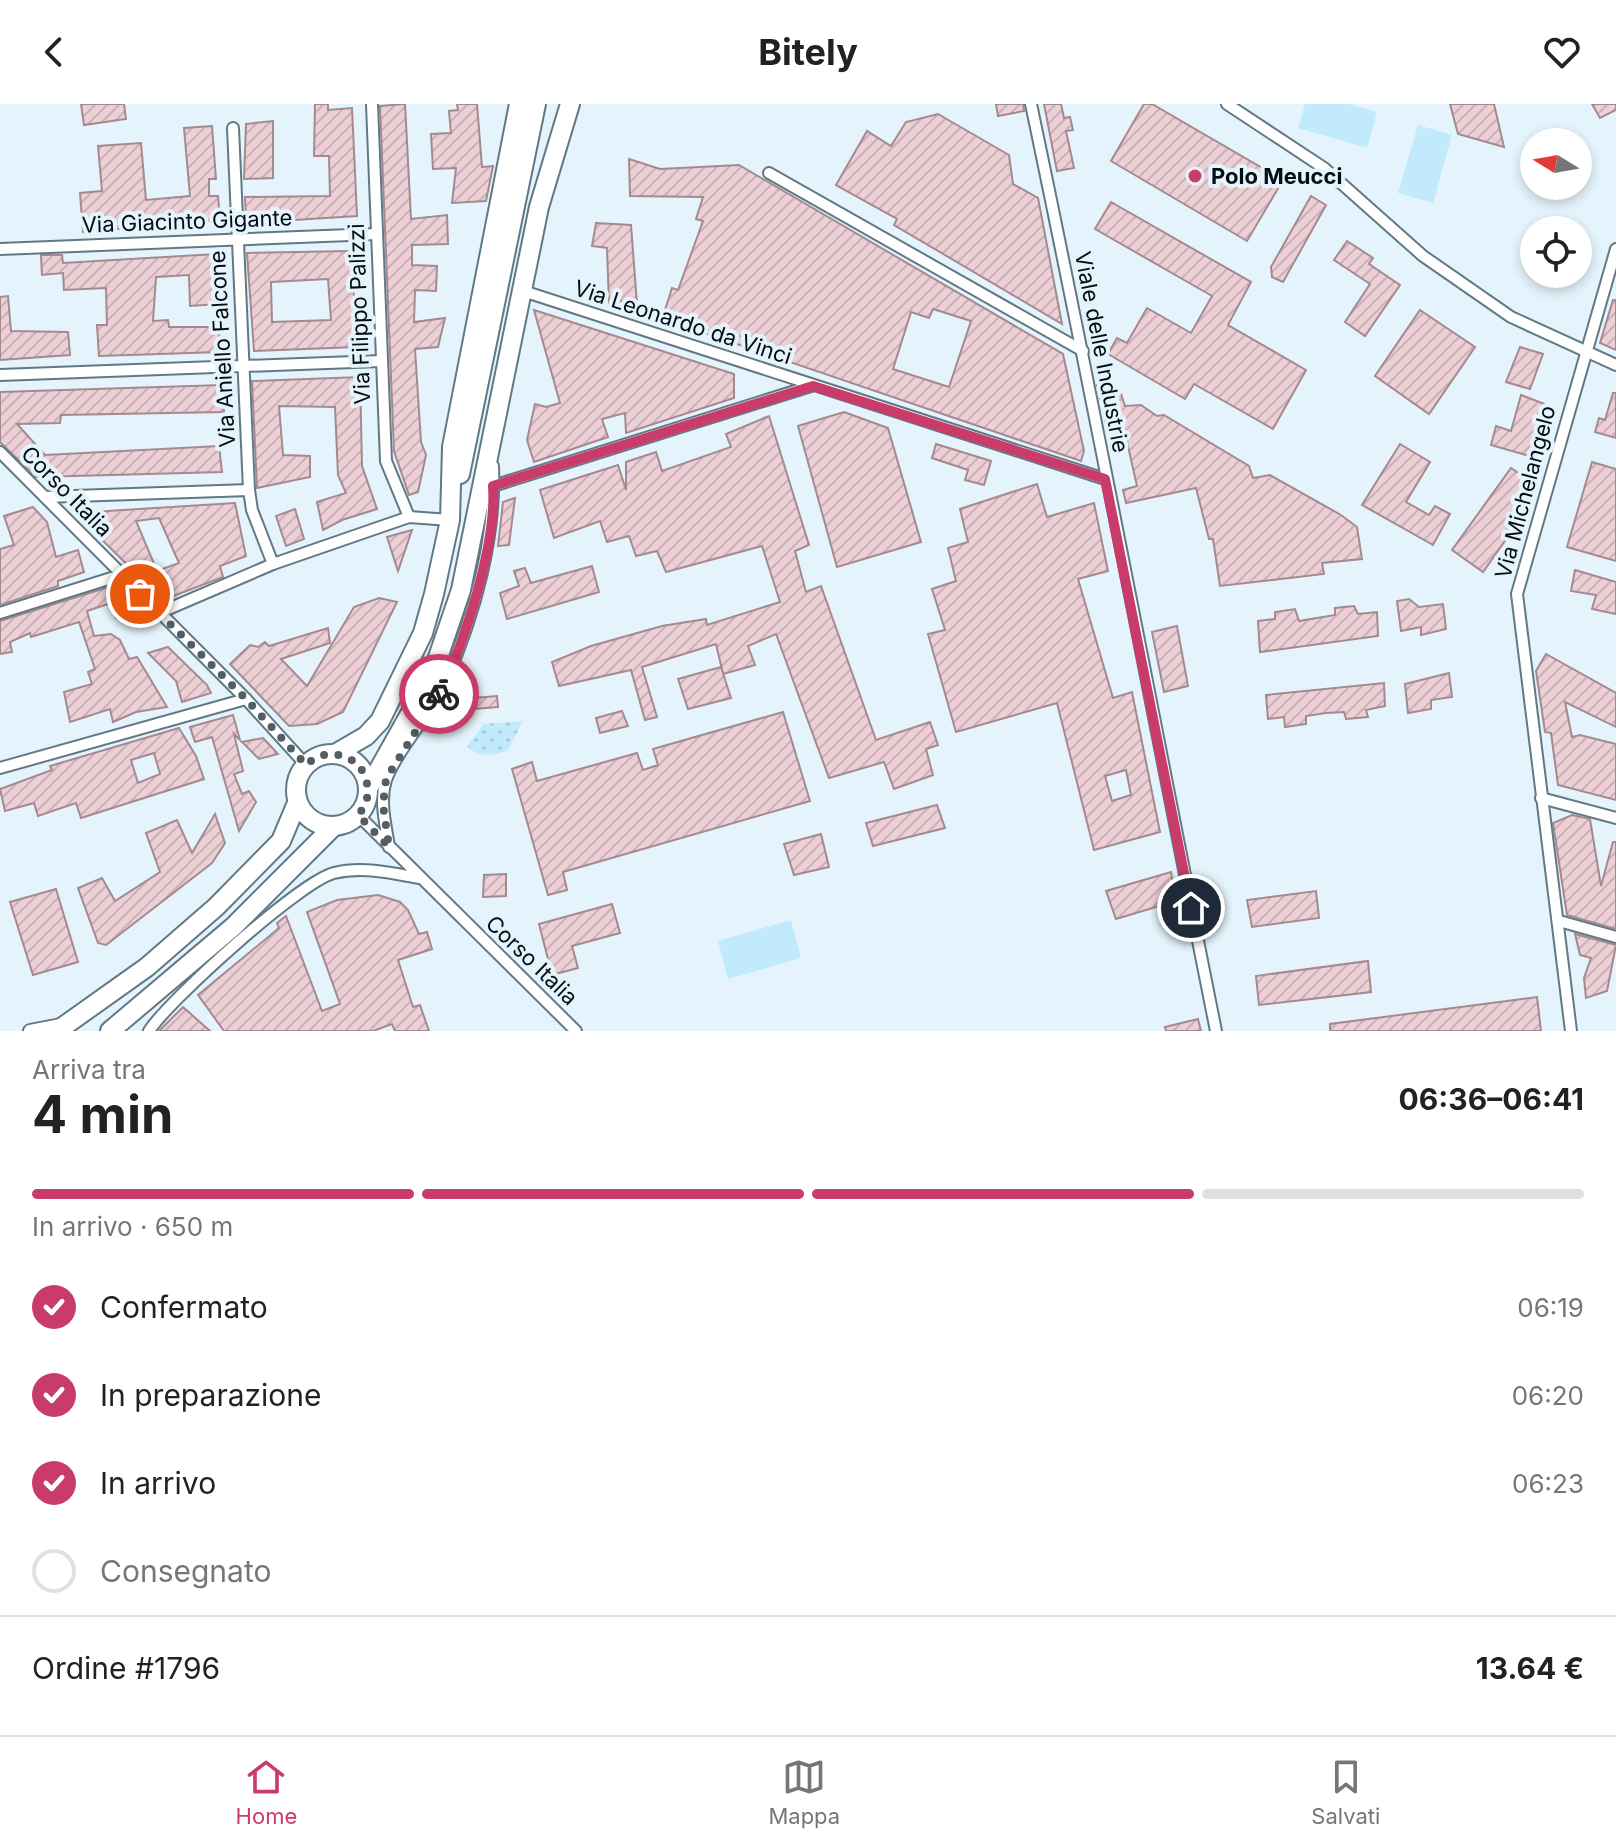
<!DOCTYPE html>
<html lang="it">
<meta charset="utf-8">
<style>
:root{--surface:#fff;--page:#f2f2f2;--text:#222;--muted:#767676;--line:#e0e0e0;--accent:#c93c6a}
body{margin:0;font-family:Inter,sans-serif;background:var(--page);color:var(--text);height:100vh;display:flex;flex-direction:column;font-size:30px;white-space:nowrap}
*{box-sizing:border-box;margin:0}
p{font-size:26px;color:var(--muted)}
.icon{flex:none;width:44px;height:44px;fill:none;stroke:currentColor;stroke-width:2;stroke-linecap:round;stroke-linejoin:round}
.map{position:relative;height:927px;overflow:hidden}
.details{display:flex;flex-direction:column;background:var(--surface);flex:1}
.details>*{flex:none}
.needle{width:52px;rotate:281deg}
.fabs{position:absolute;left:1520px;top:24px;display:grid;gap:16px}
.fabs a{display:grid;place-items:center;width:72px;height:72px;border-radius:50%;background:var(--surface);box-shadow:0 4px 12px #0003;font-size:40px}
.pin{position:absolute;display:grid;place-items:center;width:68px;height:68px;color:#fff;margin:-34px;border:4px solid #fff;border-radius:50%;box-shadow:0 2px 8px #0007}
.courier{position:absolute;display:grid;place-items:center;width:80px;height:80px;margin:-40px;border:6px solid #c93c6a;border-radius:50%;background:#fff;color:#222;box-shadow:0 2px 10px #0007}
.head em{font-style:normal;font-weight:700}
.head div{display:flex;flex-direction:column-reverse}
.head{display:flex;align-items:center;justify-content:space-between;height:136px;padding:0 32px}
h1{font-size:52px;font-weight:700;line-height:60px}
.bar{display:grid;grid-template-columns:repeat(4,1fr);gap:12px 8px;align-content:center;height:96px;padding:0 32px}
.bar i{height:10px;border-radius:6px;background:var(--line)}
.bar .selected{background:var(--accent)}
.bar p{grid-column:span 4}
.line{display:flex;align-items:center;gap:20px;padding:0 32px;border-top:2px solid var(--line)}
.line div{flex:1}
ol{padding:0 32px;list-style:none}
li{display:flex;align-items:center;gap:24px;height:88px}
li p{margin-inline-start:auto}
li .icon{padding:8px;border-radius:50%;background:var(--accent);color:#fff;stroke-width:4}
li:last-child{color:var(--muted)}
li i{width:44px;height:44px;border:4px solid var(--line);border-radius:50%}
header{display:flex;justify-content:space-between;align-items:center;height:104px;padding:0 32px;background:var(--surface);font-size:36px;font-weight:700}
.tabs{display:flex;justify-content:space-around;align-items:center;height:112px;border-top:2px solid var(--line);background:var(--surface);font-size:22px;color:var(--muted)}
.tabs a{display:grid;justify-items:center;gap:4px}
.tabs .selected{color:var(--accent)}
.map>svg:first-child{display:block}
.grass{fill:url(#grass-dots)}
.park{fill:#c2eafd}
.building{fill:url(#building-hatch);stroke:#a48a8f;stroke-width:2;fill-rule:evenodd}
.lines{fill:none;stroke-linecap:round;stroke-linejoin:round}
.minor-casing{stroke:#617985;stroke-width:14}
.tertiary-casing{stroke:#617985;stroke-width:16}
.trunk-casing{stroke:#617985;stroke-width:22}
.minor{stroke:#fff;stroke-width:10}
.tertiary{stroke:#fff;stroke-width:12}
.trunk{stroke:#fff;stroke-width:18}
.done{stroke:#535e64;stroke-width:8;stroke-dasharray:0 14.4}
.route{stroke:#c93c6a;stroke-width:10}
.poi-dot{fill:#c93c6a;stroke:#e5f4fc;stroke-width:3}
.labels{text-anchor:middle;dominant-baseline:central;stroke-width:8;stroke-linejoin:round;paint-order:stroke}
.poi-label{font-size:22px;font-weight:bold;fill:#050d12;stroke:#e5f4fc;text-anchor:start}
.street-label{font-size:22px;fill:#050d12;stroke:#e5f4fc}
</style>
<header><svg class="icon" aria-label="back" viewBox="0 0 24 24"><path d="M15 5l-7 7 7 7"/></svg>Bitely<svg class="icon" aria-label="heart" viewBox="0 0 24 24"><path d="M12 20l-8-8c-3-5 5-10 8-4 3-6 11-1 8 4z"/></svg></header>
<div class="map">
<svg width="1616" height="927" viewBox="0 0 1616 927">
<defs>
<pattern id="grass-dots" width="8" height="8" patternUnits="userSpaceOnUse" patternTransform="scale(2)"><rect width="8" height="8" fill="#c2eafd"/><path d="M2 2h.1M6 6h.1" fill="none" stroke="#a5c8d8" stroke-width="1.8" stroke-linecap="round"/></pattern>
<pattern id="building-hatch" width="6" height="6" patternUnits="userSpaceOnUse" patternTransform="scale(2)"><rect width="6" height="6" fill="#edd0d6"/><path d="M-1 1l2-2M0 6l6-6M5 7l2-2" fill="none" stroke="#cab1b7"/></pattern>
</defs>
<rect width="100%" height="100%" fill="#e5f4fc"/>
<path class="grass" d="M523,617L507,647C493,651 478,654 467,642L484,620Z"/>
<g class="park">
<path d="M1305,0H1348L1377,8L1367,44L1298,24Z"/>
<path d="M1418,21L1452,31L1433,99L1398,89Z"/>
<path d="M791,816L801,854L728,875L718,837Z"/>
</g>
<g class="building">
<path d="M81,0H124L126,15L84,21Z"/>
<path d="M315,0H328V6L352,4L357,112L246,119L245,93L330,92L329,52H314Z"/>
<path d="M405,0L411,115L447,111L448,140L412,141V161L437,162L436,187L415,186L414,218L445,214L438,243L415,245L421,338L426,351L418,388L409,391L394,347L380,2Z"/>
<path d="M457,0H477L482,63L493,62L486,97L452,99L456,64L433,65L431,30L451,29L449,7L458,6Z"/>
<path d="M996,0H1023L1024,7L998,12Z"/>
<path d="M1044,0H1061L1064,14L1070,13L1073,26L1066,27L1074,64L1057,67Z"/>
<path d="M1144,0H1152L1283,76L1247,137L1111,57Z"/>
<path d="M1450,0H1494L1504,43L1458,30Z"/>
<path d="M1592,0H1616V6L1600,14Z"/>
<path d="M938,10L1009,51L1013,80L1038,94L1062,220L894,121L897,115L836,81L867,27L891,42L906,18Z"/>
<path d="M273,17V74L244,75L246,20Z"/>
<path d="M212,22L216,75H209V92H218L220,116L83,128L80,89L102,87L98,42L141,39L146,96L190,92L184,24Z"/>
<path d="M629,55L660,65L739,61L1063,250L1084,347L1081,357L678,220V214L664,209L672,184L678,186L703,117L696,115L703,93L630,92ZM933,205L971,217L949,283L893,265L911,208L929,214Z"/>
<path d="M1311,92L1326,101L1283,178L1272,173L1271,163Z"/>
<path d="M1111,98L1251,178L1228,221L1306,266L1273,325L1194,280L1185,295L1108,250L1117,234L1127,239L1147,204L1191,229L1212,192L1095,125Z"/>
<path d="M596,119L631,121L637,200L626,196L609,200L607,144L592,142Z"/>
<path d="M1347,137L1373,154L1369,160L1400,181L1365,232L1345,218L1370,180L1334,156Z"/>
<path d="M352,147L356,243L254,247L247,149ZM328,175L331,216L272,218L271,178Z"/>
<path d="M216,150L219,200L190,202L189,171L156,173L153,217L168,216L169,223H219L220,248L99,252L97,221H107L106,184L64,186L63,169L42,171L41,151H62L63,159Z"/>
<path d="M8,192L11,227L68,228L70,251L0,256V193Z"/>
<path d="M1613,196H1616V246L1600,239Z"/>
<path d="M534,206L734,270V294L626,329L625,309L602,315L608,333L534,358L527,336L535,300L546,303L560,299Z"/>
<path d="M1420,206L1475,243L1429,310L1375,272Z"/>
<path d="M1520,243L1543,250L1530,285L1506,278Z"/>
<path d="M360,273L362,362L377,405L342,416L323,426L317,398L346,389L338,371L335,303L279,302L283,351L310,352V373L257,384L252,277Z"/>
<path d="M1105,280L1121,290L1125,302L1141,301L1157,312L1164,311L1249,362L1253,374L1270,371L1341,411L1357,423L1362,455L1322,459L1324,470L1220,482L1213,435H1209L1196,384L1126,399L1123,386L1137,382L1125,329L1114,332L1112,319L1106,320L1097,281Z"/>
<path d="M222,281L224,308L61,311L60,319L17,320L45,351L219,342L222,368L36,373L0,338V288Z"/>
<path d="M1613,289H1616V334L1595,328L1599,314L1605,316Z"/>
<path d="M1521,291L1550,302L1541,335L1546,336L1540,355L1491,341L1496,322L1511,327Z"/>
<path d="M844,308L888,324L921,438L837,463L798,322Z"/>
<path d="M769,312L809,441L795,447L806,488L821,482L876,636L930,618L938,641L926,645L933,671L894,685L884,658L829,674L776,530L748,542L755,561L723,570L716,540L642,563L657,613L645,616L631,566L559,582L552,558L591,542L662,522L706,515L707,521L780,498L762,442L666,468L657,447L636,452L629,432L607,438L600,417L554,434L540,386L618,361L626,386V358L656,348L662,367L731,343L726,330Z"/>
<path d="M936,340L991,357L984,381L965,376L968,366L932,354Z"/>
<path d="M1400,340L1430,358L1406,398L1429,411L1435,402L1450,410L1433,441L1362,401Z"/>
<path d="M1592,358L1616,365V457L1567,443Z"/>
<path d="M1511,364L1533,379L1506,418L1514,424L1483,468L1452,446Z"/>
<path d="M1037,380L1047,413L1094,399L1108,467L1078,475L1113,594L1132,588L1160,728L1094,746L1057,599L956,628L928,530L945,526L932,485L956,477L948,444L968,438L960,405ZM1126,666L1131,691L1112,697L1105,672Z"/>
<path d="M515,394L509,441L498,442L503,398Z"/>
<path d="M235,399L246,452L220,462L223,473L163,496L75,409ZM159,414L179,459L157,467L136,417Z"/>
<path d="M33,403L47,418L56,453L78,446L84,468L58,477V482L0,501V445L14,441L4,412Z"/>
<path d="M295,405L304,435L286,442L276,412Z"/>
<path d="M412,426L398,467L387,433Z"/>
<path d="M592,462L599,488L507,515L500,489L519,482L514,467L525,464L531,479Z"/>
<path d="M1575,466L1616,478V510L1592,505L1596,491L1571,487Z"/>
<path d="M115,481L138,504L116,514L111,499L87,507L94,532L111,530L120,536L129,555L137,553L167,603L136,608L113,618L110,605L70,618L64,588L92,580L88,568L95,565L79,518L31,533L30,529L10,538L12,548L0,550V517Z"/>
<path d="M379,494L397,498L343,608L317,620L289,622L230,560L250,541L258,543L265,538L269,542L328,524L330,539L281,555L307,582L354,503Z"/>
<path d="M1409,495L1419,503L1443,500L1446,525L1421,531V523L1401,527L1397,497Z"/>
<path d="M1354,502L1358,510L1377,508L1378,532L1260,548L1258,517L1275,515V508L1295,505L1299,517L1335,511V504Z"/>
<path d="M1177,522L1188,582L1164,588L1152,528Z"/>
<path d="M168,543L207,581L211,589L182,598L176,577L148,549Z"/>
<path d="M1546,550L1616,589V623L1565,598L1572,633L1580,631L1616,640V696L1558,681L1551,629L1545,628L1536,567Z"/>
<path d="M721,563L731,594L688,605L678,575Z"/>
<path d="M1449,569L1452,593L1431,596V605L1408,609L1405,580Z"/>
<path d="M1384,579L1385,602L1366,606L1368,613L1346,615L1344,608L1326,609L1306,612V620L1285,623L1284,613L1268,615L1266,591Z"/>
<path d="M497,592L498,603L474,605V594Z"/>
<path d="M622,607L628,622L600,629L596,614Z"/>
<path d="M783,608L810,697L563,768L567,786L548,791L512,665L532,658L537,677L637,649L643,666L658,661L653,645Z"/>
<path d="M233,611L240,636L234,630L243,667L234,670L242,690L249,687L256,698L239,727L212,633L195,638L190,623Z"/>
<path d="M179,624L196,652L204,675L81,714L76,699L38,712L34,699L5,707L0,685L52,666L50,662ZM154,649L160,670L138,679L131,656Z"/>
<path d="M263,634L278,650L259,655L242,638Z"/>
<path d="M937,701L945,724L873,742L866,719Z"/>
<path d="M215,710L225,739L212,759L106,841L98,839L78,784L102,774L115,797L160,768L146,729L177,716L192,749Z"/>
<path d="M1572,711L1590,715L1601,782L1613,738H1616V825L1567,811L1553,719Z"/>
<path d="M821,730L829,763L794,771L784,740Z"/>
<path d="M1171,768L1176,797L1116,815L1106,787Z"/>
<path d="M506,770V792L483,793L484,771Z"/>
<path d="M56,785L78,858L33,871L10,798Z"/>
<path d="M1316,787L1319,814L1252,823L1247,796Z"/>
<path d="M378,791L400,798L408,806L419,830L427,828L432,845L398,856L413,903L420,901L429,927H395L392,920L373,927H224L198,891L279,824L277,819L286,812L322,907L340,900L307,808L337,796Z"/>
<path d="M612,800L620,829L572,842L578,864L552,871L539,820Z"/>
<path d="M1575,830L1616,841L1607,887L1586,894L1584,874L1591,854L1580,851Z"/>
<path d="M1368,857L1371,888L1259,901L1256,872Z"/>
<path d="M1537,893L1541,927H1330V920Z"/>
<path d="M183,903L210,927H159Z"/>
<path d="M1198,915L1201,927H1166L1165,923Z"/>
</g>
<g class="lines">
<defs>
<g id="minor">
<path d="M372,0L386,357L409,413"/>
<path d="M1031,0C1096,308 1154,618 1216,927"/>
<path d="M1227,0L1324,64L1423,152L1511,213L1616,261"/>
<path d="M233,24L249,386L252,406L273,460"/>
<path d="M769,69L1083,247"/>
<path d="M0,145L376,130"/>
<path d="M523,187L1105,375"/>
<path d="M0,271L381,257"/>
<path d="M0,348L246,595L306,661"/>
<path d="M493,382L811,282"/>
<path d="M45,393L249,386"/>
<path d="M0,509L121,471"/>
<path d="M159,509L273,460L409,413L450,416"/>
<path d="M0,664L246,595"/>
<path d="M1541,694L1616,714"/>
<path d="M358,711L576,927"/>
<path d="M389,743C386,721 379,698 386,676C396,647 432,609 446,576C475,510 496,433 493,362"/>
<path d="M1559,817L1616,833"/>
<path d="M149,927C169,896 301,777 334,769C363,762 391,769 419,774"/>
<path d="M1571,927L1517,490L1616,145"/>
</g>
<path id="tertiary" d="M30,927L66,920"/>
<g id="trunk">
<path d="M460,370L536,0"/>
<circle cx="332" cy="686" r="36"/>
<path d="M335,650L366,632L380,617L423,529L434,490L450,416L452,343L519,0"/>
<path d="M369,683L432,571L461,486L539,103L570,0"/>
<path d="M57,927L147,863L216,803L281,737L297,699"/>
<path d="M110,927L233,823L333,723"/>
</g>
</defs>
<use href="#minor" class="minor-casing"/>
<use href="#tertiary" class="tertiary-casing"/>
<use href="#trunk" class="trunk-casing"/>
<use href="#minor" class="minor"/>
<use href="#tertiary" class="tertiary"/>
<use href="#trunk" class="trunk"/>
</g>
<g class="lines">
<path class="done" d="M140,490L246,595L306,661C322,646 341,648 358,660C370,677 372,695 358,711L389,743L383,701L386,675L439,590"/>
<path class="route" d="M439,590C465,539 497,439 493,382L813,282L1105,375L1191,804"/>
</g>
<circle class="poi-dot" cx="1195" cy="72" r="8"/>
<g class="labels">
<g class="poi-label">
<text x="1211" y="72">Polo Meucci</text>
</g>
<g class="street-label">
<text transform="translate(187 117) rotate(-2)">Via Giacinto Gigante</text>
<text transform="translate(359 210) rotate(-92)">Via Filippo Palizzi</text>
<text transform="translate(683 218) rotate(18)">Via Leonardo da Vinci</text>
<text transform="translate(222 245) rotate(-93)">Via Aniello Falcone</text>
<text transform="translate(1102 248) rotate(79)">Viale delle Industrie</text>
<text transform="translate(67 387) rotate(45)">Corso Italia</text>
<text transform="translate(1525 388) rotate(-75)">Via Michelangelo</text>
<text transform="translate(532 856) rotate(44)">Corso Italia</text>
</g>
</g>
</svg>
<div class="fabs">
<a><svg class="needle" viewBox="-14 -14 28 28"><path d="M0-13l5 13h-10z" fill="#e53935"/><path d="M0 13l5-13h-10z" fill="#767676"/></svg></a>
<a><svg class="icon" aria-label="locate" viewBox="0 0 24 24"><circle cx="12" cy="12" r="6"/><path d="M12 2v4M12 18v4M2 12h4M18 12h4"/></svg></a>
</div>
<div class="pin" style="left:140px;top:490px;background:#ea580c"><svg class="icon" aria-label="bag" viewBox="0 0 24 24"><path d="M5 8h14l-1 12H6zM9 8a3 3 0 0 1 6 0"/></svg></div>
<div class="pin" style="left:1191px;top:804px;background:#1f2937"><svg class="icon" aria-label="home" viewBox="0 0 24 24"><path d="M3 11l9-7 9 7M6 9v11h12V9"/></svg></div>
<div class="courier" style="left:439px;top:590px"><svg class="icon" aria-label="bike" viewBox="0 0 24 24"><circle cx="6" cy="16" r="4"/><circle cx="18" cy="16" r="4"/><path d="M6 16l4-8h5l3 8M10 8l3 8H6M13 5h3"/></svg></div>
</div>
<section class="details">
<div class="head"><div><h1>4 min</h1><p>Arriva tra</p></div><em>06:36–06:41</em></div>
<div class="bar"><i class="selected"></i><i class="selected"></i><i class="selected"></i><i></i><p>In arrivo · 650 m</p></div>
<ol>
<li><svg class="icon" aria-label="check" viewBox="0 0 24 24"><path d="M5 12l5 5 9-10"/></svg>Confermato<p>06:19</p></li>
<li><svg class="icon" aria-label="check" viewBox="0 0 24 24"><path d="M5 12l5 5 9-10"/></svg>In preparazione<p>06:20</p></li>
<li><svg class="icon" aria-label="check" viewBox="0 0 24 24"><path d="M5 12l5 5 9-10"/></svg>In arrivo<p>06:23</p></li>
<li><i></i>Consegnato</li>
</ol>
<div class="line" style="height:104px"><div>Ordine #1796</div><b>13.64 €</b></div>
</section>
<nav class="tabs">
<a class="selected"><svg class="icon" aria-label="home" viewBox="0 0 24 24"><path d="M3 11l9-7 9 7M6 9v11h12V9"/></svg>Home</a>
<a><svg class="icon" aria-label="map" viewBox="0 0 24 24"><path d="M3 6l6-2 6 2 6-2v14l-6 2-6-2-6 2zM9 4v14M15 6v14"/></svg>Mappa</a>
<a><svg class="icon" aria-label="saved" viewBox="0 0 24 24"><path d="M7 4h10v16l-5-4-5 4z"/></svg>Salvati</a>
</nav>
